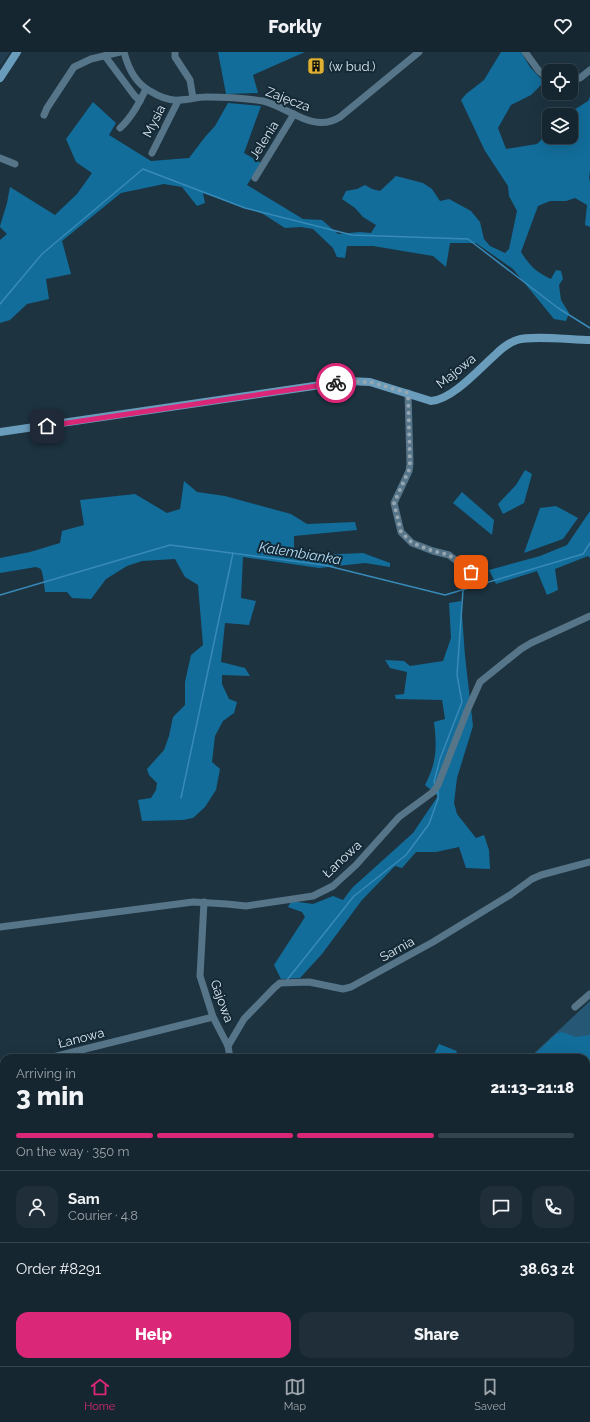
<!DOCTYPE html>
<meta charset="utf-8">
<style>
:root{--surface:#162630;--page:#1f2e38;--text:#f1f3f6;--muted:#9ea5ab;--line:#35434c;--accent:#db2777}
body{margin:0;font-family:Raleway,sans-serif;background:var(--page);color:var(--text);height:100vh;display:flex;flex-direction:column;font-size:15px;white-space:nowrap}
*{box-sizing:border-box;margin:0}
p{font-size:13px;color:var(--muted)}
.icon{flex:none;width:22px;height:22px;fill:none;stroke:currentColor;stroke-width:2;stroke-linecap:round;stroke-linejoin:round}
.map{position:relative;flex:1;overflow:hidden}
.panel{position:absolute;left:0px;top:1002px;width:590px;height:312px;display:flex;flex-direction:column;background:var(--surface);border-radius:12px 12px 0 0;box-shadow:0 4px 16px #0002,0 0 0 1px var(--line)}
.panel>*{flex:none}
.tools{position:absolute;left:542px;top:12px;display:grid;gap:8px}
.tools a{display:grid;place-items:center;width:36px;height:36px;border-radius:8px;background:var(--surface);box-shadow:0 4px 16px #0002,0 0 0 1px var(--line);font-size:20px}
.pin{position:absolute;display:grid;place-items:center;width:34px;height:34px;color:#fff;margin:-17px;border-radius:8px;box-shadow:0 2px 6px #0006}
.courier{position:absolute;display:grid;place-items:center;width:40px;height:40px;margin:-20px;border:3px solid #db2777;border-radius:50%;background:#fff;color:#222;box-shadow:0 1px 5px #0007}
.headline em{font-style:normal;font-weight:800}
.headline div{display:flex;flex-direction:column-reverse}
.headline{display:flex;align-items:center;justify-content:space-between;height:68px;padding:0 16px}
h1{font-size:26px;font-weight:800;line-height:30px}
.bar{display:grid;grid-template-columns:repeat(4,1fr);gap:6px 4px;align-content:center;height:48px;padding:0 16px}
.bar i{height:5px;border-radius:3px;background:var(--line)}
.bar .current{background:var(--accent)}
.bar p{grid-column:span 4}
.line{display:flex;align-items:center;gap:10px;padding:0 16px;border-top:1px solid var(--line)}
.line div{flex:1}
.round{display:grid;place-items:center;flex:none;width:42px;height:42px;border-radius:12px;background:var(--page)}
.action{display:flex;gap:8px;margin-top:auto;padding:8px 16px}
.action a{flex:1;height:46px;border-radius:12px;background:var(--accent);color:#fff;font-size:16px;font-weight:800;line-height:46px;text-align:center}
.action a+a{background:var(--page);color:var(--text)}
header{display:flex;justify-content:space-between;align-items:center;height:52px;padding:0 16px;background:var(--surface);font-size:18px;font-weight:800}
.tabs{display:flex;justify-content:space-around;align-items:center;height:56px;border-top:1px solid var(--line);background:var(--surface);font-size:11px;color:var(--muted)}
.tabs a{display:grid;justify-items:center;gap:2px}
.tabs .current{color:var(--accent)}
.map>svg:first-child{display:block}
.built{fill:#223d4f}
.green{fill:#265875}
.forest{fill:#126d9a}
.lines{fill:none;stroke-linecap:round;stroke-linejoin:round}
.stream{stroke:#388ab8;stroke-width:1.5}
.street{stroke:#567589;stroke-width:7}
.secondary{stroke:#6a9cbc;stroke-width:8}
.done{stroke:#97a7b2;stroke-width:4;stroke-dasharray:0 7.2}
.route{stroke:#db2777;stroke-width:5}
.labels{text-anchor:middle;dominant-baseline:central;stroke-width:4;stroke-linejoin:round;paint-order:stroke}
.poi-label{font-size:13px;fill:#d9e6ef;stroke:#142936;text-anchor:start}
.street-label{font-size:13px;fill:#d9e6ef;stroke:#142936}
.water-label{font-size:14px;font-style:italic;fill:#b6dcf6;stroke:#142936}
</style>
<header><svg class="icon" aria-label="back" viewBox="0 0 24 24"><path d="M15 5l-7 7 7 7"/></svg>Forkly<svg class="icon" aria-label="heart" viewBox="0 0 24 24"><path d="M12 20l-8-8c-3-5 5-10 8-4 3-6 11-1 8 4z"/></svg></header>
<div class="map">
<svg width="590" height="1314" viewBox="0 0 590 1314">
<rect width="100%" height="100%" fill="#1d3340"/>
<path class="built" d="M0,0H10L0,14Z"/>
<path class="green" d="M590,949V1266L586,1264V1006H529Z"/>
<g class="forest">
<path d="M218,0H305L253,23L258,41L226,42Z"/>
<path d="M501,0H521L530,15L544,30L531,43L511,53L498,76L506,97L537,92L549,80V85H571V63H566L588,49L590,45V119L589,126L590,130V175L585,173L587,153L575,146L566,149H550L538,154L521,200C530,214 536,220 551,227L556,218L561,219L563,227L559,233L561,248L569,261L566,269L554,267L513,217L476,191H450L446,215L433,204L373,194H347L345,206L337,205L333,196L313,177L301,175L285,176L263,162L203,141L205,151L197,154L182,135L164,132L121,141L62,189L71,222L46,227L49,247L27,252L10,268L0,271V188L7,182L0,175V174L7,151L10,135L55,163L77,142L92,121L76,110L66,87L93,50L116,71L109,83L151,109L189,106L205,85L215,74L228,51L261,54L244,101L261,111L247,133L303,167L322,168L338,182L360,180L371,181L376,173L363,165L355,156L342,147L346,139L357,137L365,133L372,137L380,139L396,124L423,131L432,137L440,149L449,147L471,159L480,170L484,187L490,194L505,201L509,197L517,159L509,144L508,134L485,99L461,48L466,42L484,28Z"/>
<path d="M525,418L532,422L524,451L503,462L498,452L516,433Z"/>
<path d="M184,429L197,440L225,444L291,462L307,472L355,470L357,478L294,484V497L317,503L363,501L390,511V515L365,511L319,516L243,505L241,546L256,549L249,573L225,571L221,610L245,616L250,624L222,623V632L229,647L237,650L234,661L223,669L215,684L212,710L220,717L216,738L205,755L193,766L183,768L142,769L138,748L151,746L156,738L157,731L149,723L147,717L164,698L169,684L173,665L185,653V630L191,603L203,593L198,533L185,525L175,507L142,509L127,514L106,527L91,547L72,546L67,540H45L43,524L41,517L36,515L0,521V506L30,500L60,491L62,479L84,473L80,448L135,442L167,461L180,457Z"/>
<path d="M462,440L494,468L492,483L453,451Z"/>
<path d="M556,454L578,466L563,487L524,501L540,456Z"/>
<path d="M590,459V506L588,504L555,517L558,538L547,543L537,519L496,532L489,518L540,504L567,493Z"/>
<path d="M461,549L465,604L473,674L457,726L454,751L457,762L476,786L484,783L489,798L490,817L466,816L459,795L436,800H416L402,816L395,814L362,848L322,902L300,926L281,927L274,913L305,865L302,860L288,855L291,849L313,852L333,844L343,848L352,836L413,781L438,744L425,733C437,710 437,695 434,670L445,667L442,648L396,647L395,643L404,642L407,620L390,616L385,608L404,609L410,614L443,609L451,586L449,551Z"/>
<path d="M562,980L576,985L590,983V1051L586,1049V1006H531L556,982Z"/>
<path d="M439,992L457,999L454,1006H432Z"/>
<path d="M0,1140H4V1310H16L13,1314H0Z"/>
<path d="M586,1264L590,1266V1314H420L423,1310H586Z"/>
</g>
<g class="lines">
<g class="stream">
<path d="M0,252L42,202L143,117L245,156L352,183L468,187L558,256L590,276"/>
<path d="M0,543L170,493L324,513L445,543L583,502L590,491"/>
<path d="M436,733L434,730L440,707L462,650L457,623L463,538"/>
<path d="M181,746L233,501"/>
<path d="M287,928L354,844L406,803L429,772L438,747V736"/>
<path d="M0,1196L4,1192"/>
</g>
<g class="street">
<path d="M124,0C128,16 135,31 150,39C158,44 169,49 179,48C188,48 197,45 206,45C224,45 245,46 263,49C289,55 313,82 340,65L419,0"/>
<path d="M175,0V5L190,28L193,46"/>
<path d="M525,0L539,19L549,27"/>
<path d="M105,4L134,43L140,49"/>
<path d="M571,29L580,26L590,18"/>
<path d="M44,63L47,56L74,15L91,7L120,0"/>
<path d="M120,76C132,65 139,51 146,37"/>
<path d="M152,101L178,49"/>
<path d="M0,106L15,112"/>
<path d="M255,126L294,62"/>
<path d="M408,341L410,412L409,419L394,451L401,480L412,491L433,499L449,503L471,520"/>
<path d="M204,850L200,924L213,965L228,994L230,1006"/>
<path d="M0,875L193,850L227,852L246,854L313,844L333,834L356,813L399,765L433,740L438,733L467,659L480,630L521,597L531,591L590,564"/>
<path d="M575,955L590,942"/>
<path d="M228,994L244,967L274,936L280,931L309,930L343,937L351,935L433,890L510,843L532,827L541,823L590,810"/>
<path d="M49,1006L213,965"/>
<path d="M0,1019L4,1018"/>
</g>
<g class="secondary">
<path d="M0,26L17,0"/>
<path d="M0,380L348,329L370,330L431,349C452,348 479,317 495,303C501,297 508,291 517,288C532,283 572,288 590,288"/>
</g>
</g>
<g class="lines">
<path class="done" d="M336,331L348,330H370L408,341L410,412L409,418L394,451L401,480L412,491L433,499L449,503L471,520"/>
<path class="route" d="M47,374L336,331"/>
</g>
<defs>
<symbol id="building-square" viewBox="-11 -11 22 22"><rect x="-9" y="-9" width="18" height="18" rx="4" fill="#deb133" stroke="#142936"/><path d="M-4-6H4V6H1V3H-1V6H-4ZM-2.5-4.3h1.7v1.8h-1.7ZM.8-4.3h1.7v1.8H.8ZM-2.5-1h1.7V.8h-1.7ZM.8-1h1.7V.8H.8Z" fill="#111"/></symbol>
</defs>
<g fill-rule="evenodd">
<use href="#building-square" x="306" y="4" width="20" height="20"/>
</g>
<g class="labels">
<g class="poi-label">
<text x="329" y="14">(w bud.)</text>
</g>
<g class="street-label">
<text transform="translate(288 47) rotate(21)">Zajęcza</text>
<text transform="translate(154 69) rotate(-63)">Mysia</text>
<text transform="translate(264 88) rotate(-58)">Jelenia</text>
<text transform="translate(456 319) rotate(-39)">Majowa</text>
<text transform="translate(342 807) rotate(-43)">Łanowa</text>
<text transform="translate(397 897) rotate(-29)">Sarnia</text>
<text transform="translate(222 949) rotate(70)">Gajowa</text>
<text transform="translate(81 986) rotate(-14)">Łanowa</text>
</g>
<g class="water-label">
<text transform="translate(300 501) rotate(9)">Kalembianka</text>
</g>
</g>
</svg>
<div class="tools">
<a><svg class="icon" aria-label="locate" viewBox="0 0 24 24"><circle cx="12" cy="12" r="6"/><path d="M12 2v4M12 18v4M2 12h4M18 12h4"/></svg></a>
<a><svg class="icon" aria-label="layers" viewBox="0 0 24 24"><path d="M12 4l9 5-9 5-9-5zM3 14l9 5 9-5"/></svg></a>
</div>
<div class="pin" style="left:471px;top:520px;background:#ea580c"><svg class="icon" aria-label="bag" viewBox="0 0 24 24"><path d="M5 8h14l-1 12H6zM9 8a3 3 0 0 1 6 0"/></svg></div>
<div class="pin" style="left:47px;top:374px;background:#1f2937"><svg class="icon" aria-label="home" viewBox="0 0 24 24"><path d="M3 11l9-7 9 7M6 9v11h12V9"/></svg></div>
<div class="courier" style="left:336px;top:331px"><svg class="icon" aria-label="bike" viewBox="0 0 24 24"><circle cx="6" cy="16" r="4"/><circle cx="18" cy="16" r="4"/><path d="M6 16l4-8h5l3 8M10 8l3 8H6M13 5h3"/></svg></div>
<section class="panel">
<div class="headline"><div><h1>3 min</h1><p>Arriving in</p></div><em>21:13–21:18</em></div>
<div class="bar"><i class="current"></i><i class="current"></i><i class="current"></i><i></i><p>On the way · 350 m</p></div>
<div class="line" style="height:72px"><a class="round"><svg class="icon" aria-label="person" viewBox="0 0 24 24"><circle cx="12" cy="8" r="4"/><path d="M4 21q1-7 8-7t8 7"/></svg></a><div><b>Sam</b><p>Courier · 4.8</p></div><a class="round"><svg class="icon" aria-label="chat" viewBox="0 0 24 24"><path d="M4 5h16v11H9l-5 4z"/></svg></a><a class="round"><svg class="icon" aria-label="phone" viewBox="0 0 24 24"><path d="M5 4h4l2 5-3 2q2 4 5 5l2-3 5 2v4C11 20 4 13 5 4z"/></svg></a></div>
<div class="line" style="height:52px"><div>Order #8291</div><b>38.63 zł</b></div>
<div class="action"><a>Help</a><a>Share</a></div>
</section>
</div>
<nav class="tabs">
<a class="current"><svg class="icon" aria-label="home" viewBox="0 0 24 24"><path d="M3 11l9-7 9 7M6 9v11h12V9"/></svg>Home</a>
<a><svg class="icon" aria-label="map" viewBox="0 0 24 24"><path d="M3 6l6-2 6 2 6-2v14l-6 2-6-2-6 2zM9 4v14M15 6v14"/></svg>Map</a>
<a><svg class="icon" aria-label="saved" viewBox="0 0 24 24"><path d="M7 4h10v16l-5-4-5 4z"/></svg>Saved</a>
</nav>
